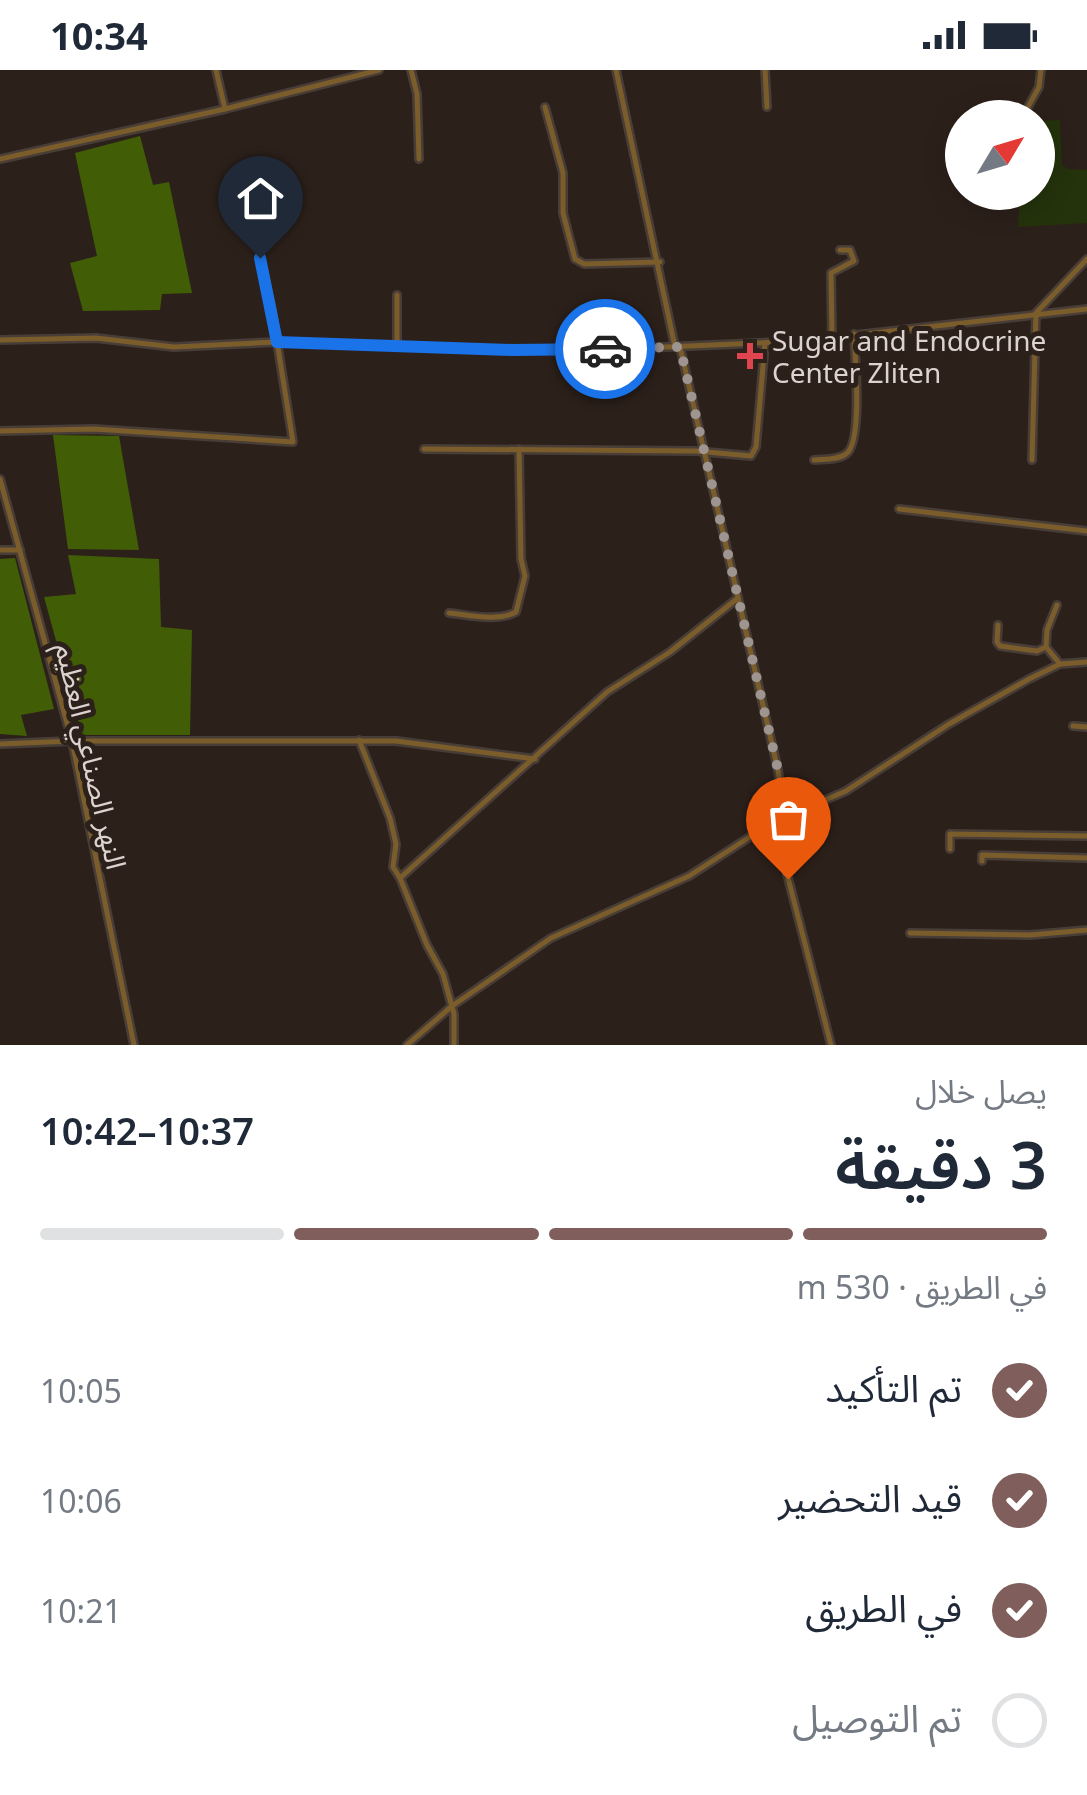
<!DOCTYPE html>
<html lang="ar">
<meta charset="utf-8">
<style>
:root{--surface:#fff;--page:#f6f6f7;--text:#1f2937;--muted:#747a83;--line:#e0e1e3;--accent:#7f5e5b}
body{margin:0;font-family:"Noto Sans","Noto Sans Arabic",sans-serif;background:var(--page);color:var(--text);direction:rtl;height:100vh;display:flex;flex-direction:column;font-size:38px;white-space:nowrap}
*{box-sizing:border-box;margin:0}
p{font-size:32px;color:var(--muted)}
.icon{flex:none;width:55px;height:55px;fill:none;stroke:currentColor;stroke-width:2;stroke-linecap:round;stroke-linejoin:round}
.map{position:relative;height:975px;overflow:hidden;direction:ltr}
.panel{display:flex;flex-direction:column;background:var(--surface);flex:1}
.panel>*{flex:none}
.needle{width:65px;rotate:52deg}
.tools{position:absolute;left:945px;top:30px;display:grid;gap:20px}
.tools a{display:grid;place-items:center;width:110px;height:110px;border-radius:50%;background:var(--surface);box-shadow:0 5px 25px #0003;font-size:50px}
.pin{position:absolute;display:grid;place-items:center;width:85px;height:85px;color:#fff;margin:-102px -42px;border-radius:50% 50% 50% 0;rotate:-45deg;box-shadow:0 0 10px #0007}
.pin .icon{rotate:45deg}
.courier{position:absolute;display:grid;place-items:center;width:100px;height:100px;margin:-50px;border:8px solid #1a73e8;border-radius:50%;background:#fff;color:#222;box-shadow:0 2px 12px #0007}
.head em{font-style:normal;font-weight:600}
.head div{display:flex;flex-direction:column-reverse}
.head{display:flex;align-items:center;justify-content:space-between;height:170px;padding:0 40px}
h1{font-size:65px;font-weight:600;line-height:75px}
.bar{display:grid;grid-template-columns:repeat(4,1fr);gap:15px 10px;align-content:center;height:120px;padding:0 40px}
.bar i{height:12px;border-radius:8px;background:var(--line)}
.bar .on{background:var(--accent)}
.bar p{grid-column:span 4}
ol{padding:0 40px;list-style:none}
li{display:flex;align-items:center;gap:30px;height:110px}
li p{margin-inline-start:auto}
li .icon{padding:10px;border-radius:50%;background:var(--accent);color:#fff;stroke-width:4}
li:last-child{color:var(--muted)}
li i{width:55px;height:55px;border:5px solid var(--line);border-radius:50%}
.status{display:flex;justify-content:space-between;align-items:center;height:70px;padding:0 50px;background:var(--surface);direction:ltr}
.status svg{height:28px;fill:currentColor}
.map>svg:first-child{display:block}
.green{fill:#24330c}
.forest{fill:#415d06}
.lines{fill:none;stroke-linecap:round;stroke-linejoin:round}
.minor-casing{stroke:#483d37;stroke-width:10}
.minor{stroke:#7b5d2b;stroke-width:5}
.done{stroke:#9e9490;stroke-width:10;stroke-dasharray:0 18}
.route{stroke:#1a73e8;stroke-width:12}
.health-dot{fill:#e0444e;stroke:#2c201a;stroke-width:4}
.labels{text-anchor:middle;dominant-baseline:central;stroke-width:10;stroke-linejoin:round;paint-order:stroke}
.poi-label{font-size:28px;fill:#dcd3d0;stroke:#2c201a;text-anchor:start}
.street-label{font-size:28px;fill:#dcd3d0;stroke:#2c201a}
</style>
<div class="status"><b>10:34</b><svg viewBox="0 0 49 12"><path d="M0 12V9h3v3zM5 12V6h3v6zM10 12V3h3v9zM15 12V0h3v12zM26 1h20v11H26zM47 4h2v5h-2z"/></svg></div>
<div class="map">
<svg width="1087" height="975" viewBox="0 0 1087 975">
<rect width="100%" height="100%" fill="#2c201a"/>
<path class="green" d="M1060,50L1062,95L1068,99L1087,100V153L1018,157L1020,123L1038,122V51Z"/>
<g class="forest">
<path d="M140,66L153,115L169,112L192,223L162,224L160,240L83,241L70,193L97,186L75,83Z"/>
<path d="M53,365L119,366L139,480L68,479Z"/>
<path d="M68,485L159,489L161,557L192,560L190,665H82L44,527L76,524Z"/>
<path d="M15,488L54,639L21,645L27,666L0,664V489Z"/>
</g>
<g class="lines">
<defs>
<g id="minor">
<path d="M216,0L225,39"/>
<path d="M411,0L417,24L419,89"/>
<path d="M616,0L675,277"/>
<path d="M765,0L767,37"/>
<path d="M545,37L563,103V143L575,189L584,194L660,192"/>
<path d="M1022,48L1039,17L1041,0"/>
<path d="M0,89L225,39L379,0"/>
<path d="M832,267L831,203L854,191L850,180H840"/>
<path d="M0,270L96,268L174,277L277,272L512,280L643,278L803,271L1087,239"/>
<path d="M397,275V225"/>
<path d="M680,277L778,700L784,741L786,800L831,975"/>
<path d="M0,361L94,359L293,372L272,240L260,188"/>
<path d="M424,379L696,381L751,386L756,377L765,273"/>
<path d="M814,390C824,389 838,390 846,384C863,373 855,286 854,264"/>
<path d="M1032,390L1036,243L1087,189"/>
<path d="M0,409L72,671L134,975"/>
<path d="M899,439L1087,461"/>
<path d="M0,480H20"/>
<path d="M1057,535L1047,560L1046,577L1060,594"/>
<path d="M449,543C469,545 498,552 516,542L525,506L521,489L519,379"/>
<path d="M998,555L997,572L1000,576L1037,581L1046,577"/>
<path d="M1073,656L1087,657"/>
<path d="M359,670L390,748L396,774L393,797L400,808L427,875L443,904L454,944V975"/>
<path d="M0,674L72,671H396L535,689"/>
<path d="M950,779V764L1087,766"/>
<path d="M982,791V785L1087,788"/>
<path d="M400,808L607,622L670,582L738,528"/>
<path d="M910,863L1030,865L1087,860"/>
<path d="M407,975L452,936L551,868L689,806L770,754L846,721L949,654L1029,609L1060,594L1087,592"/>
</g>
</defs>
<use href="#minor" class="minor-casing"/>
<use href="#minor" class="minor"/>
</g>
<g class="lines">
<path class="done" d="M605,279L680,277L778,700L784,741L788,809"/>
<path class="route" d="M260,188L277,272L512,280L605,279"/>
</g>
<path class="health-dot" d="M745 271h10v10h10v10h-10v10h-10v-10h-10v-10h10z"/>
<g class="labels">
<g class="poi-label">
<text x="772" y="270">Sugar and Endocrine<tspan x="772" dy="32">Center Zliten</tspan></text>
</g>
<g class="street-label">
<text transform="translate(92 686) rotate(77)">النهر الصناعي العظيم</text>
</g>
</g>
</svg>
<div class="tools">
<a><svg class="needle" viewBox="-14 -14 28 28"><path d="M0-13l5 13h-10z" fill="#e53935"/><path d="M0 13l5-13h-10z" fill="#747a83"/></svg></a>
</div>
<div class="pin" style="left:788px;top:809px;background:#ea580c"><svg class="icon" aria-label="bag" viewBox="0 0 24 24"><path d="M5 8h14l-1 12H6zM9 8a3 3 0 0 1 6 0"/></svg></div>
<div class="pin" style="left:260px;top:188px;background:#1f2937"><svg class="icon" aria-label="home" viewBox="0 0 24 24"><path d="M3 11l9-7 9 7M6 9v11h12V9"/></svg></div>
<div class="courier" style="left:605px;top:279px"><svg class="icon" aria-label="car" viewBox="0 0 24 24"><path d="M5 17H2v-5l4-1 3-4h7l3 4 3 1v5h-3M9 17h6M6 11h13"/><circle cx="7" cy="17" r="2"/><circle cx="17" cy="17" r="2"/></svg></div>
</div>
<section class="panel">
<div class="head"><div><h1>3 دقيقة</h1><p>يصل خلال</p></div><em>10:37–10:42</em></div>
<div class="bar"><i class="on"></i><i class="on"></i><i class="on"></i><i></i><p>في الطريق · 530 m</p></div>
<ol>
<li><svg class="icon" aria-label="check" viewBox="0 0 24 24"><path d="M5 12l5 5 9-10"/></svg>تم التأكيد<p>10:05</p></li>
<li><svg class="icon" aria-label="check" viewBox="0 0 24 24"><path d="M5 12l5 5 9-10"/></svg>قيد التحضير<p>10:06</p></li>
<li><svg class="icon" aria-label="check" viewBox="0 0 24 24"><path d="M5 12l5 5 9-10"/></svg>في الطريق<p>10:21</p></li>
<li><i></i>تم التوصيل</li>
</ol>
</section>
